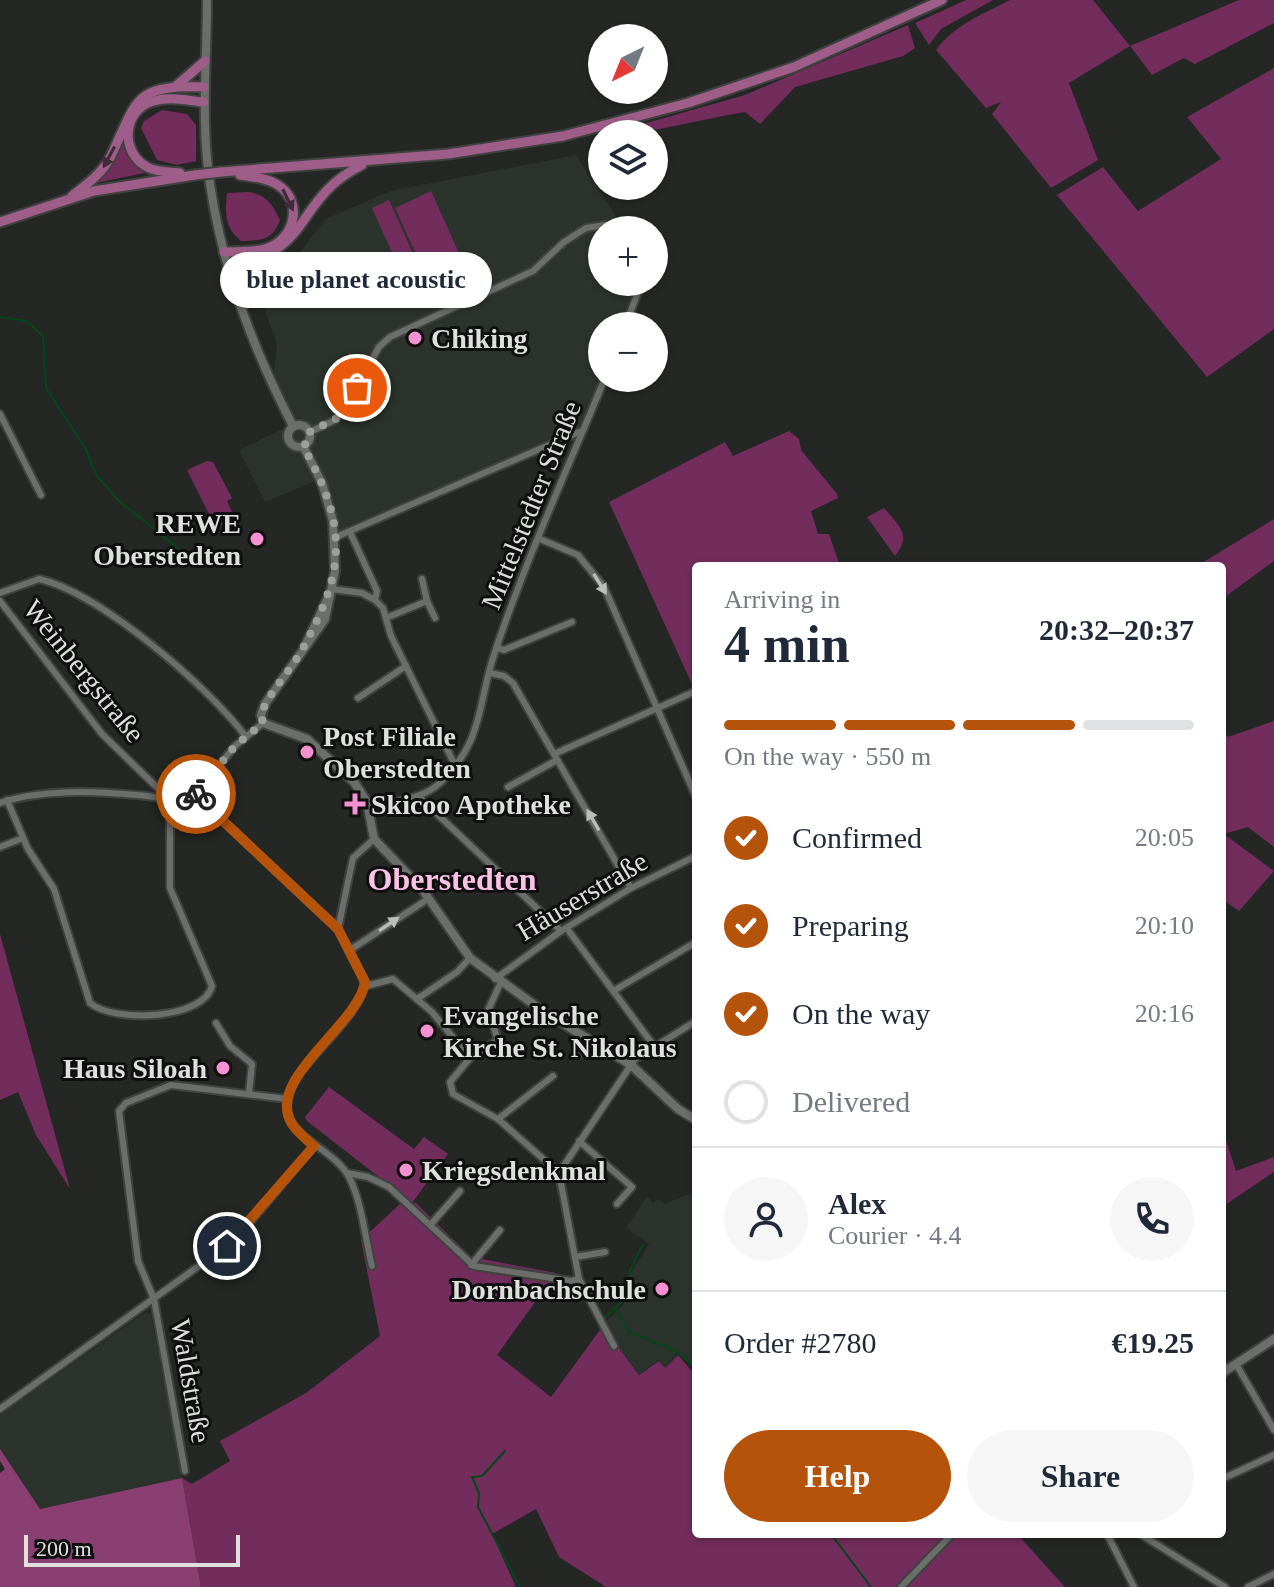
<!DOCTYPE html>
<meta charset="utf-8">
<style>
:root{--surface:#fff;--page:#f6f6f7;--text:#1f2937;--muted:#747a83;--line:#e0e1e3;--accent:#b45309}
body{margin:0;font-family:"Times New Roman",serif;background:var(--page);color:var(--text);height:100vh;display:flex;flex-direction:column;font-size:30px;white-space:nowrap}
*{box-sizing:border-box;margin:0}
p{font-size:26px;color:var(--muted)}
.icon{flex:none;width:44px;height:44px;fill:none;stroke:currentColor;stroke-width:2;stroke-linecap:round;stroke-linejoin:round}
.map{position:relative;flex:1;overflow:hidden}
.side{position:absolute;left:692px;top:562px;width:534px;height:976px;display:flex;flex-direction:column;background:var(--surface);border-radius:8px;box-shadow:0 2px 6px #0004}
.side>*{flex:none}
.needle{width:52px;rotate:223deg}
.buttons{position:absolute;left:588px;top:24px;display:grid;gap:16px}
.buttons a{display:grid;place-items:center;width:80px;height:80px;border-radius:50%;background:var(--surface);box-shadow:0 2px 6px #0004;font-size:40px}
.scale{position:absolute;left:24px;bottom:20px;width:216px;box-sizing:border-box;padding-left:8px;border:4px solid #dee0de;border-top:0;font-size:22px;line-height:28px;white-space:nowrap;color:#dee0de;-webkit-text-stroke:6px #0e0f0e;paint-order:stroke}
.pin{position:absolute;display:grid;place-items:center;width:68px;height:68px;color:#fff;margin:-34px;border:4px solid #fff;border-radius:50%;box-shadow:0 2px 8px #0007}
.courier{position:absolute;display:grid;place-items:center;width:80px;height:80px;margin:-40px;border:6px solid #b45309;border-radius:50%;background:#fff;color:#222;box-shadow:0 2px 10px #0007}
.bubble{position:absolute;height:56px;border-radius:28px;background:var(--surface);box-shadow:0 2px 6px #0004;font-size:26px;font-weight:600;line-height:56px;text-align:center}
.summary em{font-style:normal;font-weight:600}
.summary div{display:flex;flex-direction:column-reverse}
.summary{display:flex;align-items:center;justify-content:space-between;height:136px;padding:0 32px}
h1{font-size:52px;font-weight:600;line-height:60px}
.bar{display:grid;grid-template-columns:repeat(4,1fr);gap:12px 8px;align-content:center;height:96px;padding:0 32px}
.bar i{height:10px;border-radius:6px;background:var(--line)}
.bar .current{background:var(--accent)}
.bar p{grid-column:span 4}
.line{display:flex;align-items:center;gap:20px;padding:0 32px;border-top:2px solid var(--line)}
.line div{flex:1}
.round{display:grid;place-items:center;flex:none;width:84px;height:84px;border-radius:42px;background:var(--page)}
ol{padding:0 32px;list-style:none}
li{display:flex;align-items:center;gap:24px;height:88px}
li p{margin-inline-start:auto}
li .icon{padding:8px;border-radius:50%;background:var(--accent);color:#fff;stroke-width:4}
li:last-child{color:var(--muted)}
li i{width:44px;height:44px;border:4px solid var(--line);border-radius:50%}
.action{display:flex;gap:16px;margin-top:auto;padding:16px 32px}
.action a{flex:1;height:92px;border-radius:48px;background:var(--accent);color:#fff;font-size:32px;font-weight:600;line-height:92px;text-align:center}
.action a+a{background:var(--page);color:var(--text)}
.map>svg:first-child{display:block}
.built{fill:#2b332c}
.green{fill:#722d5d}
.forest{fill:#893f71}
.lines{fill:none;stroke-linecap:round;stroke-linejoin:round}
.stream{stroke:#05461b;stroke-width:2}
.street-casing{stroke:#3f423f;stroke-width:10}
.secondary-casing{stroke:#3f423f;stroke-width:12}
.primary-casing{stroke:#3f423f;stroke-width:13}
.street{stroke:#6b6e6b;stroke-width:6}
.secondary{stroke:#6b6e6b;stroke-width:8}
.primary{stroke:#9f5e8a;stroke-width:9}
.primary-bridge-casing{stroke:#3f423f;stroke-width:13;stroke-linecap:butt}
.primary-bridge{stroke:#9f5e8a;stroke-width:9}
.oneway{fill:#412b39}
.oneway2{fill:#bcbebc}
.done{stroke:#9d9f9d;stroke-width:8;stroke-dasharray:0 14.4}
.route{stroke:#b45309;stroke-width:10}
.poi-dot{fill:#f591d2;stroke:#0e0f0e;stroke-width:3}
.labels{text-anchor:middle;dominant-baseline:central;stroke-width:6;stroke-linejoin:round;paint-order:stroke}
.poi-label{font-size:28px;font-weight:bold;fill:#dee0de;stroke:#0e0f0e;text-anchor:start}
.street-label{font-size:28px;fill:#dee0de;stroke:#0e0f0e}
.quarter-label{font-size:32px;font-weight:bold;fill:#fcc2e5;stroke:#0e0f0e}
</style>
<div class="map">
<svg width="1274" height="1587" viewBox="0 0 1274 1587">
<rect width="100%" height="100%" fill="#242724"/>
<g class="built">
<path d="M576,155L617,218L632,230H602V282H642L625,326H602V378L583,429L336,537L320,479L265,502L239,450L297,422L274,375L277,344L263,305L267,293L326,219L390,191Z"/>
<path d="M692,1193L696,1198V1372L678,1351L665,1368L659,1360L639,1374L610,1336L605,1323L624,1304L631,1273L649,1244L626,1228L647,1196L653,1203L659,1199L664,1204Z"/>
<path d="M146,1312L151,1314L182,1478L40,1509L0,1449V1415Z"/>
</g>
<g class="green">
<path d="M966,0H993L941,29L929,45L915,23Z"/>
<path d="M1010,0H1093L1130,46L1239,0H1274V23L1195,64L1184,58L1152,75L1130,46L1069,83L1098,160L1051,188L992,114L1001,102L986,108L936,50C954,25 983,14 1010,0Z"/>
<path d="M908,25L915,48L903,56L795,87L760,124L745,112C699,119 654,134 608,134L745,95Z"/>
<path d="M1274,68V329L1207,377L1057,195L1103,167L1138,211L1221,159L1187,117Z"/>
<path d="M162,110L187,114L196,125V161L177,165L157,160L141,128L144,121Z"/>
<path d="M120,134L128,156L149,172L86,185L100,173Z"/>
<path d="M431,191L464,264L428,281L395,208Z"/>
<path d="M248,192C267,195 272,204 280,220C272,241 262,240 241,241C224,227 225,213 227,193Z"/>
<path d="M389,200L421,271L404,279L372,208Z"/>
<path d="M789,431L799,439L801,450L837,494L838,498L811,511L818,534H829L840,566H696V693L609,502L725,442L733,456Z"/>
<path d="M207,461L213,462L232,498L227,501L235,518L216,528L187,470Z"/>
<path d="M884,508C900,527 912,535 895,556L867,517Z"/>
<path d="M1274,519V561L1222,599V566H1197Z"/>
<path d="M1274,721V847L1248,827L1224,834L1274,871L1239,911L1222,899V730L1228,737Z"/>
<path d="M0,934L70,1189L36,1135L18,1092L0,1100Z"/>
<path d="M329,1087L414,1149L424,1137L448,1154L412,1203L307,1121L305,1117Z"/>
<path d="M1225,1137L1236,1171L1274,1157V1172L1222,1207V1138Z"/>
<path d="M415,1202L471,1257L556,1273L497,1355L551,1397L605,1323L610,1336L639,1375L659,1361L665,1368L678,1355L696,1376V1534H1017L1065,1587H606L559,1557L536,1509L492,1534L516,1587H201L182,1478L192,1484L230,1461L220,1441L306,1393L380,1336L361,1240L401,1203L409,1209Z"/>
</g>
<path class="forest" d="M0,1449L40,1509L182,1478L201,1587H0V1473L5,1469L0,1461Z"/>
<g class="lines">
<g class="stream">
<path d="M0,317L26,321L43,336L46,388L85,448L97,476L119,501L179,549"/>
<path d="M615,1308L629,1332L674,1350L693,1365"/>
<path d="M604,1318L624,1299L630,1270L643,1244"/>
<path d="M505,1451L482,1476L472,1477L479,1493L478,1507L520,1587"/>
<path d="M831,1534L871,1587"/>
</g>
<defs>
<g id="street">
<path d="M625,326L642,282"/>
<path d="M0,414L41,495"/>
<path d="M310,432L335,420L343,412L379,347L390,337L533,271L564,242L586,228L605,225L620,230"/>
<path d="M350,532L377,591L375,600L383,608L391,636L455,765"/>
<path d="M336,537L579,432"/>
<path d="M540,539L578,555L604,587L696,797"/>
<path d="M422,579L427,601"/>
<path d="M332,589L362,593L375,600"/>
<path d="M0,593L39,579C99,592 210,688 246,737"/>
<path d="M0,601L102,734L170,800"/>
<path d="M386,618L427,601L435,618"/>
<path d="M497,648L504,650L572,622"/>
<path d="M490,673L504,676L513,683L631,888"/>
<path d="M358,698L406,666"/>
<path d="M554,754L696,691"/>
<path d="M508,787L557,760"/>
<path d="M419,797L561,931"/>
<path d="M192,798L205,804L338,929L365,982C361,1013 316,1049 298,1076C260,1133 330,1141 349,1177C362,1202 365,1238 372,1266"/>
<path d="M7,800L28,849L54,889L90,1003C114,1023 203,1020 212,986L170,888V800"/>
<path d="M0,803C42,789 93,791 137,795C156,796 173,803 192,798L235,746L263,723"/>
<path d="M368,807C393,801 423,800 441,782C484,740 477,706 494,655C525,561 568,468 605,378"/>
<path d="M0,847L23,838"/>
<path d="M338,929L353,858L374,839"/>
<path d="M568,930L654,1046"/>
<path d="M350,950L428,899"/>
<path d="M495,979L561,931L631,888L696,856"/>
<path d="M366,986L393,979L432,1012L470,1058L450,1082L453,1094L498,1119L559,1173L635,1059L696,1021"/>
<path d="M615,990L696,942"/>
<path d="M417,999L457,972L470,958"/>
<path d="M216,1023L230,1046L252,1064L249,1093"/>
<path d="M578,1055L588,1039"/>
<path d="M470,1058L498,1040L488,1010L501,982"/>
<path d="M498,1119L553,1076"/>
<path d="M579,1141L632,1187L617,1204"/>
<path d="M347,1173L368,1177L389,1187L474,1266L571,1281L579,1279L614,1346"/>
<path d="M559,1173L579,1279"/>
<path d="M431,1224L460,1191"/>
<path d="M575,1257L605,1252"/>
<path d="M471,1265L500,1230"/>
<path d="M1236,1364L1274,1430"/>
<path d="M0,1409L235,1240L314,1146"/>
<path d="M185,1471L154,1299L138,1261L119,1111L126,1103L171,1085L288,1099"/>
<path d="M1222,1479L1274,1455"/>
<path d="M1107,1534L1134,1587"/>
<path d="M1140,1534L1225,1587"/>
<path d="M901,1587L952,1534"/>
<path d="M1248,1587L1274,1574"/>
</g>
<g id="secondary">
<path d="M207,0C207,53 202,106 207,159C216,253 250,343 293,426"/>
<circle cx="299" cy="436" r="11"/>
<path d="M303,446L322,483L333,521L335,571L325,619L265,704L261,715L263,723L307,739L354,782L367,802L374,839L422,889L470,958L544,1012L631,1065L678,1109L696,1120"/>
<path d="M305,646L327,600"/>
<path d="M1222,1373L1274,1339"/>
</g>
<g id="primary">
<path d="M175,87L205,61"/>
<path d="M221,172L448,154L563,136L688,103L794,67L942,0"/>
<path d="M180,173C170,172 158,172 149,168C119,154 122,109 154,101C170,96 189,101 204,102"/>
<path d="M72,196C86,185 103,173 111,156C138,99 133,85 204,87"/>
<path d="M0,222L94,191L195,175"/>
<path d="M224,252C238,251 255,253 268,248C293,239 303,206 282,188C270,178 254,177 240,175"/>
<path d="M228,267C315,252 293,199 362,165"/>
<path d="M238,298L255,262"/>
</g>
</defs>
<use href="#street" class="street-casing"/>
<use href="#secondary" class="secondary-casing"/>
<use href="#primary" class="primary-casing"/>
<use href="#street" class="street"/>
<use href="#secondary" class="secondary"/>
<use href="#primary" class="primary"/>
<defs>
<path id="primary-bridge" d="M195,175L221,172"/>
</defs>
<use href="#primary-bridge" class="primary-bridge-casing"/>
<use href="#primary-bridge" class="primary-bridge"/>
</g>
<defs><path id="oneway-solid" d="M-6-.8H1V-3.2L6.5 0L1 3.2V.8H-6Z" transform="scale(2)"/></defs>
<g class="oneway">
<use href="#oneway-solid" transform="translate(109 157) rotate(118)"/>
<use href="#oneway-solid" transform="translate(288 200) rotate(64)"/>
</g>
<g class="oneway2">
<use href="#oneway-solid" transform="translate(600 584) rotate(58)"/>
<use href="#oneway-solid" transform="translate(593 820) rotate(-120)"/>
<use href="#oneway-solid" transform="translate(389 924) rotate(-34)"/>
</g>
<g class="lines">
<path class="done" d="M196,794L235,746L263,723L261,715C269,691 291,671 303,648C346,569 348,526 303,446L309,441L310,432L339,417L357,388"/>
<path class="route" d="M196,794L192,798L205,804L338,929L365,982C359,1025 264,1079 292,1124C298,1133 307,1140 314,1146L227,1246"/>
</g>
<g class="poi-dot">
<circle cx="415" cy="338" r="8"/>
<circle cx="257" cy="539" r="8"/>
<circle cx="307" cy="752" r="8"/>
<path d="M351 792h8v8h8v8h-8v8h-8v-8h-8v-8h8z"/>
<circle cx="427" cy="1031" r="8"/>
<circle cx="223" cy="1068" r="8"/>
<circle cx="406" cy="1170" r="8"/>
<circle cx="662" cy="1289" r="8"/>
</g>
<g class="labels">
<g class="poi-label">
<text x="431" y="338">Chiking</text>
<text x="241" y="523" text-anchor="end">REWE<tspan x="241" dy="32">Oberstedten</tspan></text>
<text x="323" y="736">Post Filiale<tspan x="323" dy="32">Oberstedten</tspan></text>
<text x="371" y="804">Skicoo Apotheke</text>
<text x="443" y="1015">Evangelische<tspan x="443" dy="32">Kirche St. Nikolaus</tspan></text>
<text x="207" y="1068" text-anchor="end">Haus Siloah</text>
<text x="422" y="1170">Kriegsdenkmal</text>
<text x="646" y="1289" text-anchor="end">Dornbachschule</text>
</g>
<g class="street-label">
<text transform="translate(531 505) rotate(-68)">Mittelstedter Straße</text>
<text transform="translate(84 671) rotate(51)">Weinbergstraße</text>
<text transform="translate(582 896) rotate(-31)">Häuserstraße</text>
<text transform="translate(191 1381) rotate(80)">Waldstraße</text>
</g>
<g class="quarter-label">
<text x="452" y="879">Oberstedten</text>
</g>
</g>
</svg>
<div class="buttons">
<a><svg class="needle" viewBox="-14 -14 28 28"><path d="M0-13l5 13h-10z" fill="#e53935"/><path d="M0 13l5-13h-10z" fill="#747a83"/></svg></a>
<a><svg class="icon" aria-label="layers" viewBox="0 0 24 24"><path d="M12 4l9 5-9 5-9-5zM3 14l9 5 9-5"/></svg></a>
<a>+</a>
<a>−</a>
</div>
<div class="scale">200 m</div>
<div class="pin" style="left:357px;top:388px;background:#ea580c"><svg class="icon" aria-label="bag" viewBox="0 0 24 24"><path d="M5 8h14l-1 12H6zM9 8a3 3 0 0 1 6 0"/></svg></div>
<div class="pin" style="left:227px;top:1246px;background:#1f2937"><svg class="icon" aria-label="home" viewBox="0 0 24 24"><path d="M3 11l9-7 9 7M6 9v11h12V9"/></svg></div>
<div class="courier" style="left:196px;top:794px"><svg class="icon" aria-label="bike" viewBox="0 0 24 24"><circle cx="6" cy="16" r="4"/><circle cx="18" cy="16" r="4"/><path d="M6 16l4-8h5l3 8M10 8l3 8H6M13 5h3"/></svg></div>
<div class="bubble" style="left:220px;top:252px;width:272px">blue planet acoustic</div>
<section class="side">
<div class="summary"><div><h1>4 min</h1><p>Arriving in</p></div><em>20:32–20:37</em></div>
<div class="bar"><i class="current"></i><i class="current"></i><i class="current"></i><i></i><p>On the way · 550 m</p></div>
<ol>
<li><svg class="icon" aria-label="check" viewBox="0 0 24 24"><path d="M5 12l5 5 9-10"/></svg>Confirmed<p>20:05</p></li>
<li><svg class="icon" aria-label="check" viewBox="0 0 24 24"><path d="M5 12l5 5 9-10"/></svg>Preparing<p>20:10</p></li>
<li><svg class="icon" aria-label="check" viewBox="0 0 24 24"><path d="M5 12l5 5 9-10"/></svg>On the way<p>20:16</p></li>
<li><i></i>Delivered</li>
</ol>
<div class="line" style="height:144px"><a class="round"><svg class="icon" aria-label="person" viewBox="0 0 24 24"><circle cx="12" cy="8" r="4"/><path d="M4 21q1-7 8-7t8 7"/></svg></a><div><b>Alex</b><p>Courier · 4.4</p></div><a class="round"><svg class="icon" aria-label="phone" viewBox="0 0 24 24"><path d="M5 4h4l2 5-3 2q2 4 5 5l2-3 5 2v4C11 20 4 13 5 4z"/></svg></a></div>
<div class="line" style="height:104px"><div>Order #2780</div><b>€19.25</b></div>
<div class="action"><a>Help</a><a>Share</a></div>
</section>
</div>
